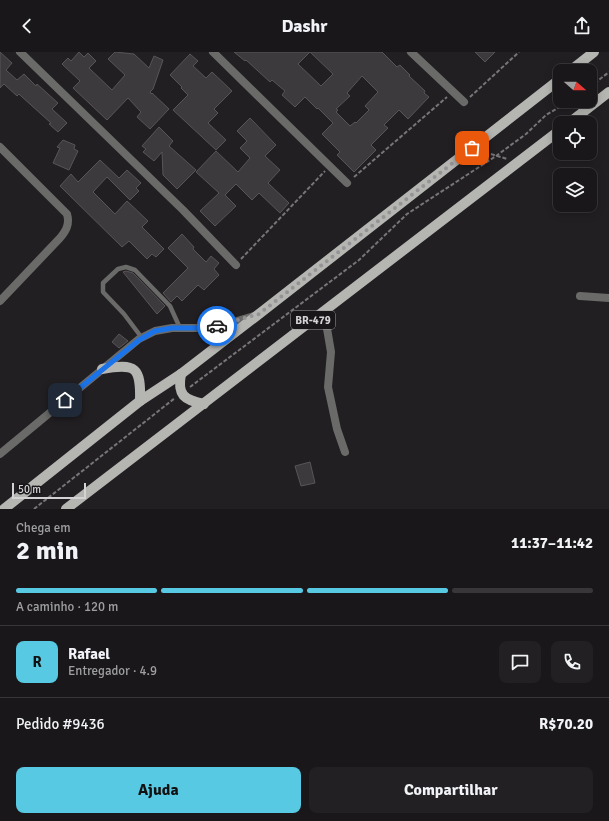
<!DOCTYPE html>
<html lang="pt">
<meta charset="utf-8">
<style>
:root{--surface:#1a171a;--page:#232023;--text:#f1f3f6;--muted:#9f9fa2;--line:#383639;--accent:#57c9e2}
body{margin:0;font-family:Signika,sans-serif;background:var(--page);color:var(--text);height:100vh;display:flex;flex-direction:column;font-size:15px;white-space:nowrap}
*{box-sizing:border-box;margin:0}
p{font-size:13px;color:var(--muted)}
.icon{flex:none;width:22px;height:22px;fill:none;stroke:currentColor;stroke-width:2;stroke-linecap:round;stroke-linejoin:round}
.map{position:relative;height:457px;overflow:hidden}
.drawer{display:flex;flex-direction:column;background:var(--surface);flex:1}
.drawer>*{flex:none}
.needle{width:26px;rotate:110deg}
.controls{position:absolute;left:553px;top:12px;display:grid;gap:8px}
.controls a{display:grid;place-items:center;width:44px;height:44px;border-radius:8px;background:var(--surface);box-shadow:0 2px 10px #0003,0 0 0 1px var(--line);font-size:20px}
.scale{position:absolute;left:12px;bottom:10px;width:74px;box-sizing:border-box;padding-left:4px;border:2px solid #d4d2d5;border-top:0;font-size:11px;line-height:14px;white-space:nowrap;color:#d4d2d5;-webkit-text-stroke:3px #181619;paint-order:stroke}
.pin{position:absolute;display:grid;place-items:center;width:34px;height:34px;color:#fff;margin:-17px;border-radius:8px;box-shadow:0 2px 6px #0006}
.courier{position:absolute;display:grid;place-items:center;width:40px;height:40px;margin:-20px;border:3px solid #1a73e8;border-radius:50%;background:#fff;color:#222;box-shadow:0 1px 5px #0007}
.overview em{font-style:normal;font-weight:800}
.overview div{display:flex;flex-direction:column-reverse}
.overview{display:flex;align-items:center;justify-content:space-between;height:68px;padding:0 16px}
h1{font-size:26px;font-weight:800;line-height:30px}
.bar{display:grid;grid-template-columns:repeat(4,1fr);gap:6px 4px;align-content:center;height:48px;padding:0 16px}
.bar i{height:5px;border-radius:3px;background:var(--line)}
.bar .on{background:var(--accent)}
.bar p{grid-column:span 4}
.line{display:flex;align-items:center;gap:10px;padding:0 16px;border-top:1px solid var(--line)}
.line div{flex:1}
.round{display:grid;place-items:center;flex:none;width:42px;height:42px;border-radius:8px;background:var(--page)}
.primary-button{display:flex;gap:8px;margin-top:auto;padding:8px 16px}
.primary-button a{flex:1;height:46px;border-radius:8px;background:var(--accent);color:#111;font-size:16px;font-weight:800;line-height:46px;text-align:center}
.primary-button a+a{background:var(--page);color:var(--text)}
header{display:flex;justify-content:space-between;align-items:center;height:52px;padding:0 16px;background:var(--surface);font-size:18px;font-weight:800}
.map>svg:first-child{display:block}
.building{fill:#3d3a3e;stroke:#585458;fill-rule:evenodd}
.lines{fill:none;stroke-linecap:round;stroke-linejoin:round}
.path{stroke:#787579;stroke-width:2;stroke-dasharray:4 2;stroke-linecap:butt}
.service{stroke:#6a6a68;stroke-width:4.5}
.minor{stroke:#6a6a68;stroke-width:8}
.primary{stroke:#b5b6b2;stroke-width:10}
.done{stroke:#969397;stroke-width:4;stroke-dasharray:0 7.2}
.route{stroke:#1a73e8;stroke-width:5}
.labels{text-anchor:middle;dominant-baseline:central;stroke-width:4;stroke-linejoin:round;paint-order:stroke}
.shield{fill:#181619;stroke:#9c9a9d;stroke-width:1}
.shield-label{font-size:11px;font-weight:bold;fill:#d4d2d5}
</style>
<header><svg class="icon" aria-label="back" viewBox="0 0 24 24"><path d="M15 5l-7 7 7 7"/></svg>Dashr<svg class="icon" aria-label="share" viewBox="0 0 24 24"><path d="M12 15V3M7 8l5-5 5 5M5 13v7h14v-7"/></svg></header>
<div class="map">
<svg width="609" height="457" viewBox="0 0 609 457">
<rect width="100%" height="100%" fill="#221f23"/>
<g class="building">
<path d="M0,0L12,11L6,18L17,28L24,22L36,34L37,32L58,51L52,57L67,71L58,80L49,72L51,71L21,44L19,42L17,44L4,32L0,36Z"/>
<path d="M79,0L84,5L88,1L96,9L89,16L112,38L125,23L108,7L115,0L134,2L149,16L154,4L163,8L153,37L150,40L151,42L152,41L169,57L150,77L137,65L141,60L128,46L107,68L73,36L80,29L62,12L68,6L71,9Z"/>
<path d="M234,0H382L397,15L400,13L410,23L409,24L425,39L424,41L429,45L408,67L399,58L384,73L388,76L371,93L376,98L354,120L337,103L340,100L322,82L333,71L318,56L317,57L305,45L295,55L282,43L285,39L272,28L270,30L246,8L245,9ZM310,0L333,22L321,34L298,12ZM362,24L378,40L365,54L369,58L356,71L355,70L350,74L336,60L338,58L336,57L350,44L347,41Z"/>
<path d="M475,0H495L485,10Z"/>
<path d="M190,2L198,9L193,14L206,26L212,20L232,39L214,57L218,61L208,71L226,88L216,98L173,58L188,43L181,36L182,35L170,23Z"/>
<path d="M250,66L276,93L265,104L280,118L268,131L289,151L280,161L259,141L252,148L236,132L225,143L236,154L215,174L200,159L219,141L196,120L216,99L238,120L250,106L240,96L247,89L237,79Z"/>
<path d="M159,75L173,89L169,94L196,118L177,137L163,123L162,100L154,109L143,100L146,97L142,94Z"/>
<path d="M63,88L75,93L74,97L78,99L69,118L53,111L60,96L57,95Z"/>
<path d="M100,108L119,126L127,118L141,131L136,136L139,139L130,148L107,125L93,140L115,162L127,149L148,169L142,175L164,197L156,205L152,202L147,207L129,189L122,195L60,134L71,122L78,130Z"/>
<path d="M182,182L194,195L193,197L206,210L211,204L219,211L214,217L219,223L204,238L198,233L182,249L177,244L171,250L163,241L188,216L168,196Z"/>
<path d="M126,219L133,221L165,254L157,262L123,220Z"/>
<path d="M119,282L128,289L119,296L112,290Z"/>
<path d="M310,410L315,431L301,434L295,414Z"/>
</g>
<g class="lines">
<g class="path">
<path d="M590,35L609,20"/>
<path d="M470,45L519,0"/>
<path d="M491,102L507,107"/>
<path d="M354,125L447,45"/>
<path d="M241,207L325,119"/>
<path d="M190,335L359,208L407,162L496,104L526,82L546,63L570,49"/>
<path d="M34,457L175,346"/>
</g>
<path class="service" d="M142,286L124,262L103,240V231L118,217L126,215L135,218L170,254L180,276"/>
<g class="minor">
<path d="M20,0L183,158L236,213"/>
<path d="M213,0L347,131"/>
<path d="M411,0L464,50"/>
<path d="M0,95L67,162C70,172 66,179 60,186L0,249"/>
<path d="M580,244L609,246"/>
<path d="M324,259L331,300L328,335L337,377L345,400"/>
<path d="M0,402L139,287L155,279L172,276H200L227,272L254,264"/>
</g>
<g class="primary">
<path d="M570,19L594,0"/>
<path d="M569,71L609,40"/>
<path d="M102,317C136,311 141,315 140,349"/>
<path d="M181,322C177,343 184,348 204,352"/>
<path d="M4,457L140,349L181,322L259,262L560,27"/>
<path d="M66,457L560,78"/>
</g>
</g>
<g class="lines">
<path class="done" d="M217,274L259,262L472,96"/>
<path class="route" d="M65,348L139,288L155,279L172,276H200L217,274"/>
</g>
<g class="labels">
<rect class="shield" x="291" y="259" width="44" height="18" rx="3"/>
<g class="shield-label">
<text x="313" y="268">BR-479</text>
</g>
</g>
</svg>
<div class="controls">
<a><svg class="needle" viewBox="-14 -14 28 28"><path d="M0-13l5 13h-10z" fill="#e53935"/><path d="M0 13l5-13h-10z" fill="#9f9fa2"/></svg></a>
<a><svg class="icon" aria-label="locate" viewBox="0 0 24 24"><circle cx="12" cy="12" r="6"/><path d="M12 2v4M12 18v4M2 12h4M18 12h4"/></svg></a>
<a><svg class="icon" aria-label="layers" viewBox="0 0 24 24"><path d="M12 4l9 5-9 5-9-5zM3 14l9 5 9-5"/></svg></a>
</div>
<div class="scale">50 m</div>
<div class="pin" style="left:472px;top:96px;background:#ea580c"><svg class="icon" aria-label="bag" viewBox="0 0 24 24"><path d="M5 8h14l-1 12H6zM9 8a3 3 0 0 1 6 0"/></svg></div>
<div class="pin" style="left:65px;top:348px;background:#1f2937"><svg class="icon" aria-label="home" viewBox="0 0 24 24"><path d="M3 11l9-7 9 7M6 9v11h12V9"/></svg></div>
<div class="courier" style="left:217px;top:274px"><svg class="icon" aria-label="car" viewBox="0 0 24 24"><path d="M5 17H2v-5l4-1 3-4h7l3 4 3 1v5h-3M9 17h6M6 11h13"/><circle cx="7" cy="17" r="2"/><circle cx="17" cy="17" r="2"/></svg></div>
</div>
<section class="drawer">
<div class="overview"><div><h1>2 min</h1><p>Chega em</p></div><em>11:37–11:42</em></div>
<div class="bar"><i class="on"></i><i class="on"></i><i class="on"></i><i></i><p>A caminho · 120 m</p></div>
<div class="line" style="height:72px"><b class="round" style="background:var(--accent);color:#111">R</b><div><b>Rafael</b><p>Entregador · 4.9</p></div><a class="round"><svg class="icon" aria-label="chat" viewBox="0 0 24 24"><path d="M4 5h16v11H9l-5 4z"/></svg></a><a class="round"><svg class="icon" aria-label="phone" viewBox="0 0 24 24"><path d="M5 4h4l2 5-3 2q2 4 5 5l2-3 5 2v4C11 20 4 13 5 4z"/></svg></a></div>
<div class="line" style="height:52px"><div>Pedido #9436</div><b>R$70.20</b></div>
<div class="primary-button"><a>Ajuda</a><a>Compartilhar</a></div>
</section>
